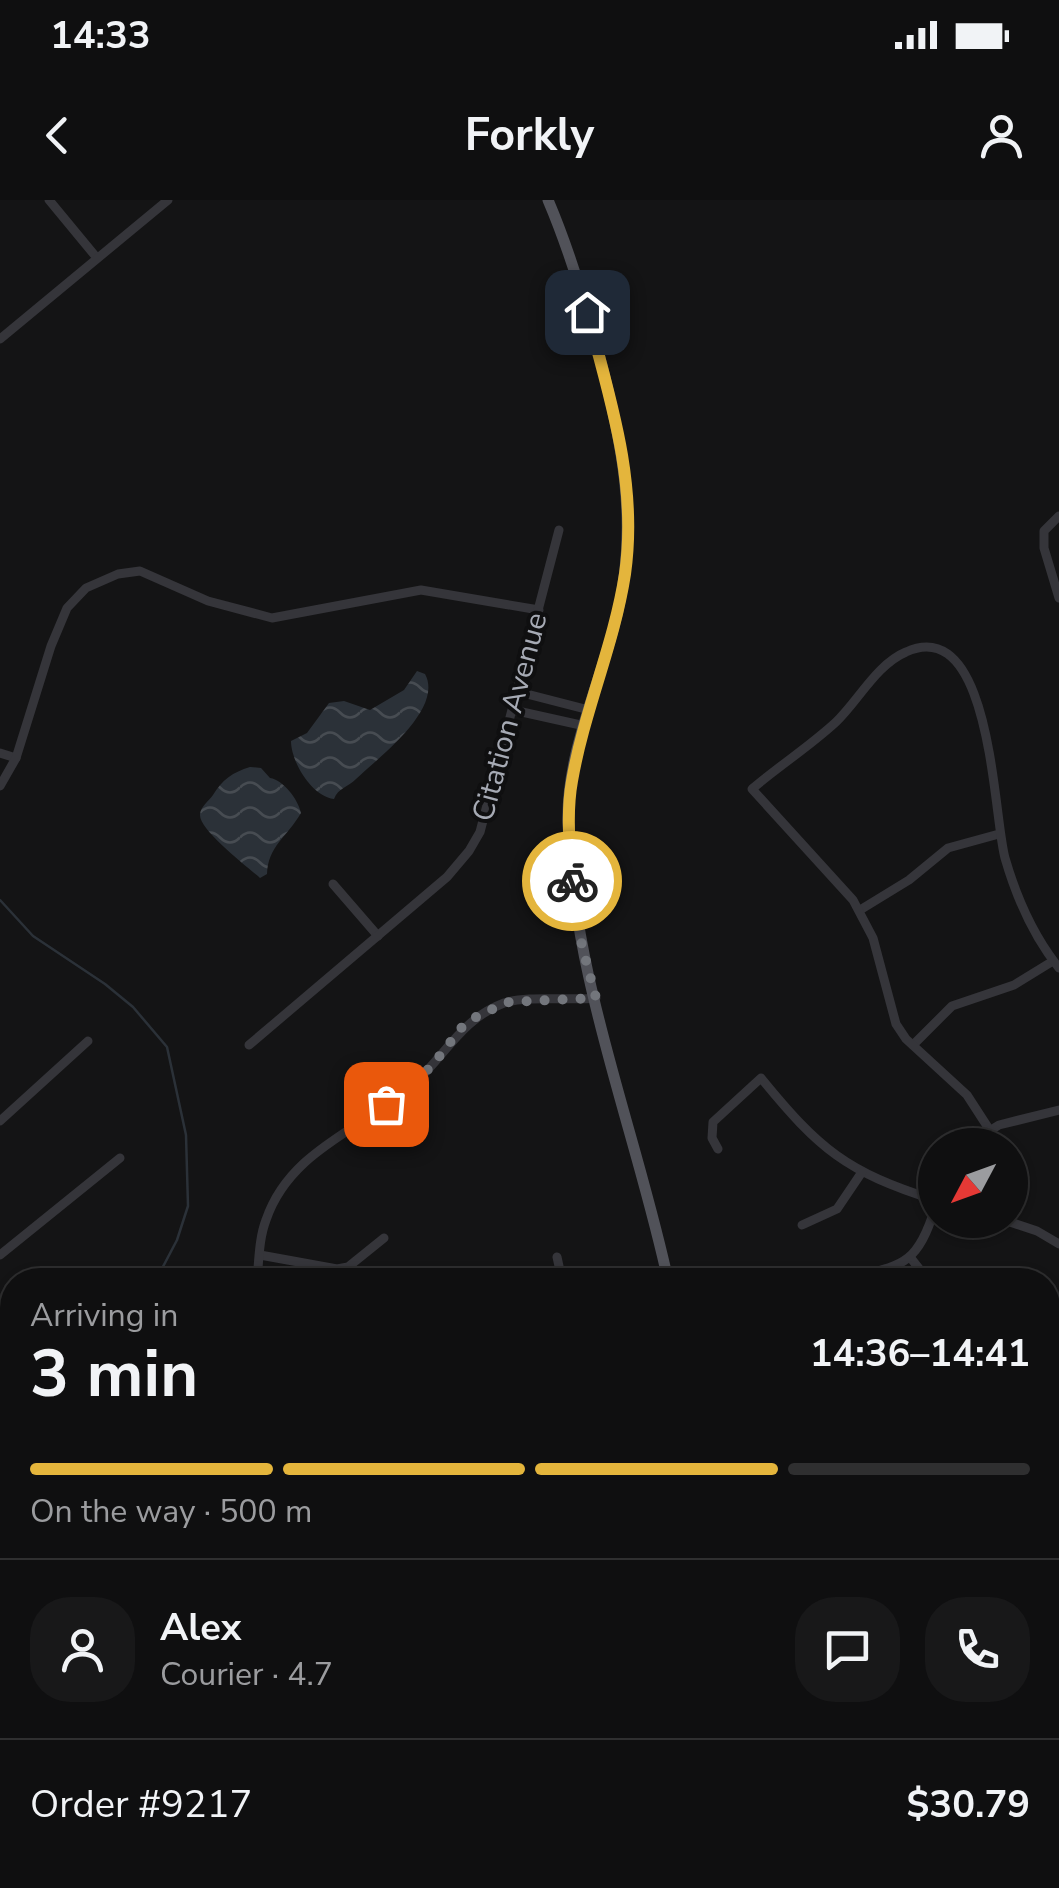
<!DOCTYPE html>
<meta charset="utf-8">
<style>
:root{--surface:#0f0f10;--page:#181819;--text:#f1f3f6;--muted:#9b9c9f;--line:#2f2f30;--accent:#e4b53c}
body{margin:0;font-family:"Nunito Sans",sans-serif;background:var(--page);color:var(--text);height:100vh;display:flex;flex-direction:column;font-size:38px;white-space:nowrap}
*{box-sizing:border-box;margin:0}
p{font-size:32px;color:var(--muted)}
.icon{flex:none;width:55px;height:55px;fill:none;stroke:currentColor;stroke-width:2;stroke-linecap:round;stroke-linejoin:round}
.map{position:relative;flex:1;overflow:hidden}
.side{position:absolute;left:0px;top:1068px;width:1060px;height:622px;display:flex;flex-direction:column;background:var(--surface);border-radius:40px 40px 0 0;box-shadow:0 2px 8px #0004,0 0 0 2px var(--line)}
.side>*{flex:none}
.needle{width:65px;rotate:229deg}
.controls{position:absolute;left:918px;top:928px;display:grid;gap:20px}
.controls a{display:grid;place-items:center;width:110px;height:110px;border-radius:50%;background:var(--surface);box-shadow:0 2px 8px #0004,0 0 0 2px var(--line);font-size:50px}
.pin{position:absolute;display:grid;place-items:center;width:85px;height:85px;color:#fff;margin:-42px;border-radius:20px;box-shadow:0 5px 15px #0006}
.courier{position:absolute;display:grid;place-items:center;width:100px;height:100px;margin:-50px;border:8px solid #e4b53c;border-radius:50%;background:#fff;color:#222;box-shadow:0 2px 12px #0007}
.overview em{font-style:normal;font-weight:700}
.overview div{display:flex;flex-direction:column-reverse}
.overview{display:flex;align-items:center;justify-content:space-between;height:170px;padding:0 30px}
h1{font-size:65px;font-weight:700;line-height:75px}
.bar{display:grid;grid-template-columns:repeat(4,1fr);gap:15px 10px;align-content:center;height:120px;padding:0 30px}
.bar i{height:12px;border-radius:8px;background:var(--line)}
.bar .current{background:var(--accent)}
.bar p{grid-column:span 4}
.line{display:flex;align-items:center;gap:25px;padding:0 30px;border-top:2px solid var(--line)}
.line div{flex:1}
.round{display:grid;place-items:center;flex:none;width:105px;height:105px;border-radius:40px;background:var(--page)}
.status{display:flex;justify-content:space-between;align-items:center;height:70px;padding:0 50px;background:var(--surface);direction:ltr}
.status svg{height:28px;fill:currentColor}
header{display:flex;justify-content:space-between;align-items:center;height:130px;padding:0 30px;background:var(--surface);font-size:45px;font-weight:700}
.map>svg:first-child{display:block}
.green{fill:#202821}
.water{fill:url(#water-waves)}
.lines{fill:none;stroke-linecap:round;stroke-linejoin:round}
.stream{stroke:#2b3138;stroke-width:2.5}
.minor{stroke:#35353a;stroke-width:9}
.major{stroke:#515259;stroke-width:11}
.done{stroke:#73767c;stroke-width:10;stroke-dasharray:0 18}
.route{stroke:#e4b53c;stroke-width:12}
.labels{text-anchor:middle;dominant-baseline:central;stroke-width:8;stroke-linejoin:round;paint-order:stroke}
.street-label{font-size:30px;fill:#a6aab4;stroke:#0f0f10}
</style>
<div class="status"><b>14:33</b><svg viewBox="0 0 49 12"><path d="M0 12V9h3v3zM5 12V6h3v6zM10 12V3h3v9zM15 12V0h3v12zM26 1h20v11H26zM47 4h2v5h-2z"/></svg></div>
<header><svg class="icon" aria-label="back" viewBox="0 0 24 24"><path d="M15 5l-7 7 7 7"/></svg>Forkly<svg class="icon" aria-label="person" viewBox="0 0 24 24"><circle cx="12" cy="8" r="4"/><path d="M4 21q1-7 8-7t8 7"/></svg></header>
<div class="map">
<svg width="1059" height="1688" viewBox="0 0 1059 1688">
<defs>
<pattern id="water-waves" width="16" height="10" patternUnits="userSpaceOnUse" patternTransform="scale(2.5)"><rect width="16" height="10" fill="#2b3138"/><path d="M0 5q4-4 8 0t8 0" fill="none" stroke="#474c52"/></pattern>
</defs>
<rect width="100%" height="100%" fill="#141415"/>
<path class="green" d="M480,1678H677L684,1686L469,1688Z"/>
<g class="water">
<path d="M417,471L425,474C444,509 378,558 356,579C348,587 338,588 334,599C311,596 291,561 291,541L307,533L329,503L344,501L370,510L404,490Z"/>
<path d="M250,567L261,568L270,578C283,580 298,599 301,613C287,637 268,646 267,674L260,678C248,667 200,631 200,615C200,607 209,601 213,595C222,580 233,572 250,567Z"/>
</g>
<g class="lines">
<g class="stream">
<path d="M0,700L33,736L105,784L133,807L167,847L186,935L188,1006L177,1040L156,1080"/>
<path d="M0,1260L12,1253"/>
</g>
<g class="minor">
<path d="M49,0L97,58"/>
<path d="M0,139L168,0"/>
<path d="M1059,316L1044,331V348L1059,398"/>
<path d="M519,492L589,510"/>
<path d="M513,510L585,526"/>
<path d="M0,553L16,558"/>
<path d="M0,586L16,558L51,446L67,408L86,388L118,374L140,371L208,401L272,418L421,390L539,410"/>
<path d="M333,684L378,736"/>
<path d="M860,710L909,680L948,648L999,634"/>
<path d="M249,845L447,677L469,651L480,632L559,330"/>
<path d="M913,845L952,806L1014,785L1053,761"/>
<path d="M0,921L88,841"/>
<path d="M989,929L967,895L906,839L896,824L873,738L853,700L752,589C779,566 810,546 836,522C858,501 877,464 906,452C992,413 993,615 1005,658C1016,696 1034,737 1059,768"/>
<path d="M967,945L999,925L1059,910"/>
<path d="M718,949L712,938L713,922L761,878C819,949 846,972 935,1000"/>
<path d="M1004,1020L1037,1031L1059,1044"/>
<path d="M802,1025L837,1009L862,972"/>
<path d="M0,1055L120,958"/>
<path d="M260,1055L337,1069L348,1067L384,1038"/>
<path d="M557,1057L562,1080"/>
<path d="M910,1057L928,1080"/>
<path d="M257,1080C259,1060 259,1038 266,1020C290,949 364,929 415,883C446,854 463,818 504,803C527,795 569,801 596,798"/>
<path d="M841,1080C899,1065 916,1070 935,1008"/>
<path d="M1048,1282L1059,1285"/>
<path d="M2,1317L12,1318"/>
<path d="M0,1452L12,1449"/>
<path d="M1048,1485L1059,1475"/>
<path d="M0,1542L12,1531"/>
<path d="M1048,1548L1059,1568"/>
<path d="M1048,1567L1059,1603"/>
</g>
<g class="major">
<path d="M548,0C569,49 584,99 598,150C621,238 639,320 618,411C602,480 566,551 568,623C573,779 635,928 668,1080"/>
<path d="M813,1678L816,1688"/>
</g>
</g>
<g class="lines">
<path class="done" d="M386,904L431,867L462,827L479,815L509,802L596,798L582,746L572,681"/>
<path class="route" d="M572,681C570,648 566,614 572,581C584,511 614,445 625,374C638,283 610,198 587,112"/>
</g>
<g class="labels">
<g class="street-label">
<text transform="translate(510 517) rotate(-75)">Citation Avenue</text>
</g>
</g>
</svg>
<div class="controls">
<a><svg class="needle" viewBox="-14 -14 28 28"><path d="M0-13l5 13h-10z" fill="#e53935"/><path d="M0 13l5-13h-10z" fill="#9b9c9f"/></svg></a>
</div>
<div class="pin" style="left:386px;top:904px;background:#ea580c"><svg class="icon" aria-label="bag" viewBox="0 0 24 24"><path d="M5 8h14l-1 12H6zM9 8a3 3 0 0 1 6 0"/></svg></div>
<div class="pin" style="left:587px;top:112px;background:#1f2937"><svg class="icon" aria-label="home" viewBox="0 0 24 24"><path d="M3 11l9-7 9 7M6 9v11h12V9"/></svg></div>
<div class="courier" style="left:572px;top:681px"><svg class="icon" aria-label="bike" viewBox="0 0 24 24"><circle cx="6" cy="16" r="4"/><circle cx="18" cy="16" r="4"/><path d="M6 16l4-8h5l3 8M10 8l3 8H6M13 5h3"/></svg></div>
<section class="side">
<div class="overview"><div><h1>3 min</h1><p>Arriving in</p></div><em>14:36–14:41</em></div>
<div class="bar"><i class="current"></i><i class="current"></i><i class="current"></i><i></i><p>On the way · 500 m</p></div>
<div class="line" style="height:180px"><a class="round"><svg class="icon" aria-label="person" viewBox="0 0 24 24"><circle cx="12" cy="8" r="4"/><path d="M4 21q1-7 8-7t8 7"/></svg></a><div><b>Alex</b><p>Courier · 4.7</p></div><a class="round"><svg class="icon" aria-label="chat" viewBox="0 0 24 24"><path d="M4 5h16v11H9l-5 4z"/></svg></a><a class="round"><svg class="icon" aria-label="phone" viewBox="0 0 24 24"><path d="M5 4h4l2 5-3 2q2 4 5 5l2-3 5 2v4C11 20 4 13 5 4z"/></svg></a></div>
<div class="line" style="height:130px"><div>Order #9217</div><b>$30.79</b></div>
</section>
</div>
